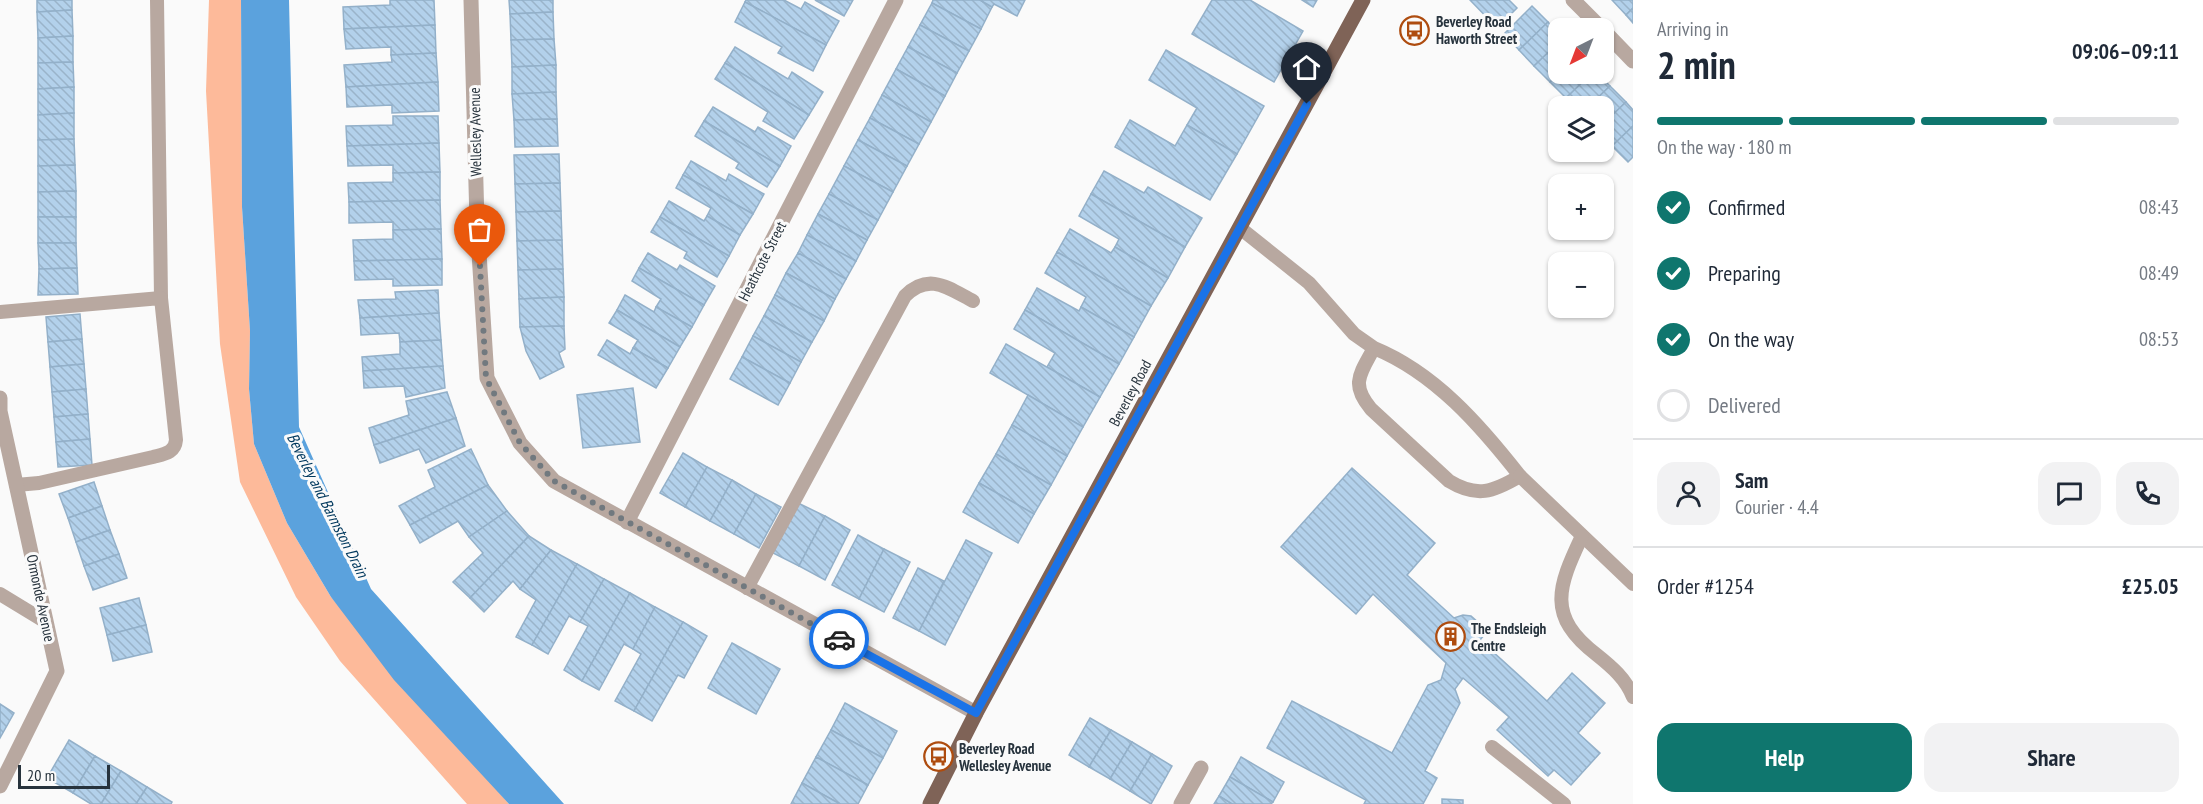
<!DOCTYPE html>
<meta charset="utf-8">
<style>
:root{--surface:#fff;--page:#f2f2f3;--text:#1f2937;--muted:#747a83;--line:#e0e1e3;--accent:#0f766e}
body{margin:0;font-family:"PT Sans Narrow",sans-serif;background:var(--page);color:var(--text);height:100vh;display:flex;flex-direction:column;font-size:22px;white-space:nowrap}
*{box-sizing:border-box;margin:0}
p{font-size:20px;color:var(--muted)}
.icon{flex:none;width:33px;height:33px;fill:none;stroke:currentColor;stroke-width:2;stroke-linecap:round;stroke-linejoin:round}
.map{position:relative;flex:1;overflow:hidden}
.side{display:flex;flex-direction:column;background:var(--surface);width:570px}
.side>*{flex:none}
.needle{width:39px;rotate:222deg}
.controls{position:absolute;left:1548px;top:18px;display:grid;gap:12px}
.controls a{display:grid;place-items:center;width:66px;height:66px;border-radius:12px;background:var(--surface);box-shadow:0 2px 4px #0004;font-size:30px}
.scale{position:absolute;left:18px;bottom:15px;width:92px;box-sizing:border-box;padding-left:6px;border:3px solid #27333d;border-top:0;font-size:16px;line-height:21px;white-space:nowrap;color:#27333d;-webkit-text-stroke:4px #fafafa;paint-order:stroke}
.pin{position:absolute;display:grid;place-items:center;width:51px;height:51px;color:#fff;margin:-62px -26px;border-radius:50% 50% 50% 0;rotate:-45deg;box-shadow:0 0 6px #0007}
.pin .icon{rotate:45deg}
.courier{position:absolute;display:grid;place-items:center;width:60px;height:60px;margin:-30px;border:4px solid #1a73e8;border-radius:50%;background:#fff;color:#222;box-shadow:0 2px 8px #0007}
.summary em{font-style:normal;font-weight:700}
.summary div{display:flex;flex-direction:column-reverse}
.summary{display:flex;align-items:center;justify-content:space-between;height:102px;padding:0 24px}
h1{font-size:39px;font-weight:700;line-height:45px}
.bar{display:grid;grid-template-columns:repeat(4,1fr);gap:9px 6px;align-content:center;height:72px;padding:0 24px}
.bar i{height:8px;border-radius:4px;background:var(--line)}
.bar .on{background:var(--accent)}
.bar p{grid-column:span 4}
.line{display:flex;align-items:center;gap:15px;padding:0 24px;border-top:2px solid var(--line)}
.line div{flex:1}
.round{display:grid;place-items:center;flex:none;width:63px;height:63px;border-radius:18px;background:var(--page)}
ol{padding:0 24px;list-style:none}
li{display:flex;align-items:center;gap:18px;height:66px}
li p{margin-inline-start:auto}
li .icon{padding:6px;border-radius:50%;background:var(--accent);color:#fff;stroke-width:4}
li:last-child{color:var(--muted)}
li i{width:33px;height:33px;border:3px solid var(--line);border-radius:50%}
.action{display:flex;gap:12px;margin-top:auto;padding:12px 24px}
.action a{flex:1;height:69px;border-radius:18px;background:var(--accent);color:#fff;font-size:24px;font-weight:700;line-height:69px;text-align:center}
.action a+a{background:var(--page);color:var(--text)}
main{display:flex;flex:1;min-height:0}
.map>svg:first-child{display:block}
.grass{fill:#fdba9a}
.water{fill:#5ba2dd}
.building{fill:url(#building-back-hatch);stroke:#93b0c9;stroke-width:1.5}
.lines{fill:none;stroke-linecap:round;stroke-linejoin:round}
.lane{stroke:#b8a8a0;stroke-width:14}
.street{stroke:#b8a8a0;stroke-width:15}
.primary{stroke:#7f6357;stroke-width:15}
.done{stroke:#71797f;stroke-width:6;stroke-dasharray:0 10.8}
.route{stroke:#1a73e8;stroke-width:8}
.labels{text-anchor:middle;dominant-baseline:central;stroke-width:6;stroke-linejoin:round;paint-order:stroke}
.poi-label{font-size:15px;font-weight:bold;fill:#27333d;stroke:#fafafa;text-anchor:start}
.street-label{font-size:15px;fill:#27333d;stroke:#fafafa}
.water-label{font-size:16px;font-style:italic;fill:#00385d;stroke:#fafafa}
</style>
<main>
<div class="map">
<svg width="1633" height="804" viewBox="0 0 1633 804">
<defs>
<pattern id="building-back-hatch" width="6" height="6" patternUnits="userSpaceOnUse" patternTransform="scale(1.5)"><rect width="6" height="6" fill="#b3d1eb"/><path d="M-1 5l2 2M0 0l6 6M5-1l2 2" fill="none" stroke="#9ab4ca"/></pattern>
</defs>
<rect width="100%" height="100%" fill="#fafafa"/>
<path class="grass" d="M209,0H241L242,207L250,331L249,389L254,444L287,523L331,597L509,804H467L340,661L296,597L240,482L220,344L206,91Z"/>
<path class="water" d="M241,0H289L299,427L371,589L564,804H509L394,680L331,597L287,523L254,444L249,389L250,331L242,207Z"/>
<g class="building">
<path d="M37,0H72V10L37,12Z"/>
<path d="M390,0H434L435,25L344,29L343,7L390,5Z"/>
<path d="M509,0H553V12L510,14Z"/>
<path d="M746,0H784L801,9L805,2L839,21L826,45L745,2Z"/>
<path d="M815,0H853L844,16Z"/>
<path d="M933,0H980L992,7L981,29L932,3Z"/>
<path d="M980,0H1025L1017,16L994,4L992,7Z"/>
<path d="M1212,0H1250L1303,31L1274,82L1192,34Z"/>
<path d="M1302,0H1317L1313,7Z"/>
<path d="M1470,0H1509L1517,8L1497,28Z"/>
<path d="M1612,0H1633V8L1626,15Z"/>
<path d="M745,2L826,45L813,71L778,53L782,47L735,22Z"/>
<path d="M932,3L981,29L969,51L920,25Z"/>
<path d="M1532,6L1548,22L1519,50L1504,34Z"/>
<path d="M1633,8V23L1626,15Z"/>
<path d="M72,10L73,36L38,38L37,12Z"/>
<path d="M553,12L554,39L511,40L510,14Z"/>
<path d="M1548,22L1558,33V43L1534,66L1519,50Z"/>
<path d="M435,25L436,53L391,55V47L346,49L344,29Z"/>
<path d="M920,25L969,51L957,73L908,47Z"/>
<path d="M73,36V62L38,63V38Z"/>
<path d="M554,39L556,65L512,67L511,40Z"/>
<path d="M1558,43L1559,74L1550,82L1534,66Z"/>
<path d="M735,47L788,79L792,72L823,92L809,115L725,63Z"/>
<path d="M908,47L957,73L945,96L896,69Z"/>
<path d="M1166,50L1264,106L1237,154L1187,125L1197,108L1149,80Z"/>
<path d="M436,53L438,82L346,87L344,65L392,62L391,55Z"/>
<path d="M73,62L74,87L38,89V63Z"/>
<path d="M725,63L809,115L794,139L763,121L768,112L715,79Z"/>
<path d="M556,65V92L512,94V67Z"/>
<path d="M896,69L945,96L931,122L882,95Z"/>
<path d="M1559,74H1591L1566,98L1550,82Z"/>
<path d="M1591,74H1598L1610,86L1589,106H1574L1566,98Z"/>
<path d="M438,82L439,111L392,113V105L347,107L346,87Z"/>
<path d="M1610,86L1626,102L1604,123V106H1589Z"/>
<path d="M74,87V113L38,115V89Z"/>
<path d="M556,92L557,119L514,120L512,94Z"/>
<path d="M882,95L931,122L919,144L870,118Z"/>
<path d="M1626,102L1633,110V126L1612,146L1604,137V123Z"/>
<path d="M713,107L755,132L758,127L791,146L780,166L704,121Z"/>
<path d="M74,113V139L38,140V115Z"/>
<path d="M393,116H438L439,143L347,146L346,126L393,125Z"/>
<path d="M870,118L919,144L907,166L858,140Z"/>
<path d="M557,119L558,146L515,147L514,120Z"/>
<path d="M1130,120L1175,146L1187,125L1237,154L1210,200L1115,147Z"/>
<path d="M704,121L780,166L767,187L736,168L739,163L695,136Z"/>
<path d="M1633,126V157L1628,162L1612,146Z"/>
<path d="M74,139L75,165L38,166V140Z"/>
<path d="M858,140L907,166L893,192L844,166Z"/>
<path d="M439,143L440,172L393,173V165L348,166L347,146Z"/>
<path d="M559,154L560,183L515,184L514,155Z"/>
<path d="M691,161L726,181L729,174L764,194L753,214L683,175Z"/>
<path d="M75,165L76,191L38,192V166Z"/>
<path d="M844,166L893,192L878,220L829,194Z"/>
<path d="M1104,171L1144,193L1148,187L1202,218L1185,247L1091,194Z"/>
<path d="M440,172V200L349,202L348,183L393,182V173Z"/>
<path d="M683,175L753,214L740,235L707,216L711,208L676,188Z"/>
<path d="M560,183L561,211L516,212L515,184Z"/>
<path d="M76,191V217H38V192Z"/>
<path d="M829,194L878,220L867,240L818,214Z"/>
<path d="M1091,194L1185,247L1168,278L1115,247L1119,239L1079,216Z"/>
<path d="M440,200L441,229L393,230V222L349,223V202Z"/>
<path d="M669,201L704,221L707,216L740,235L729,256L660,217Z"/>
<path d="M561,211L562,240L517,241L516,212Z"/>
<path d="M818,214L867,240L856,261L807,235Z"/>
<rect x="38" y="217" width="38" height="26"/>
<path d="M660,217L729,256L717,277L684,258L687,252L651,232Z"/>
<path d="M441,229L442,259L354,261L353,240L393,239V230Z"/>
<path d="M1070,229L1111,253L1115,247L1168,278L1151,306L1057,252Z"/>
<path d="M807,235L856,261L846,279L798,253Z"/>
<path d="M562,240L563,269L518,270L517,241Z"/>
<path d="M38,243H76L77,268L39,269Z"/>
<path d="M1057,252L1151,306L1134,337L1081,307L1086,297L1045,273Z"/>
<path d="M648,253L677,270L680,265L715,286L704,305L639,268Z"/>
<path d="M798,253L846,279L835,299L786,273Z"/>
<path d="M442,259V285L393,286V279L355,280L354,261Z"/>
<path d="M77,268L78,294L38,295L39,269Z"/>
<path d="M639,268L704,305L692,327L656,307L661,299L632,281Z"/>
<path d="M563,269L564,297L519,299L518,270Z"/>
<path d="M786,273L835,299L824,321L775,295Z"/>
<path d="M1037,288L1079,311L1081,307L1134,337L1119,364L1025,310Z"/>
<path d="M438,290L439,313L360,318L358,300L396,299L395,292Z"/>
<path d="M625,295L654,312L656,307L692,327L680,347L617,310Z"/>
<path d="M775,295L824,321L812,342L764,316Z"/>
<path d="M564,297V326L520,327L519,299Z"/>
<path d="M617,310L680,347L668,368L633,348L638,340L609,323Z"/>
<path d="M1025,310L1119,364L1100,397L1047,367L1055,353L1014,329Z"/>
<path d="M439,313L441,340L400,342L399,333L361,335L360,318Z"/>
<path d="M80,314L82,339L48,342L46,317Z"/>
<path d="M764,316L812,342L801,362L753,336Z"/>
<path d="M564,326L565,349L559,353L564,367L540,379L526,351L520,327Z"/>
<path d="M753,336L801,362L790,383L742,357Z"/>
<path d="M82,339L84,364L50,367L48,342Z"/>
<path d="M441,340L443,366L363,371L362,357L400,354V342Z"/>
<path d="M607,340L630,354L633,348L668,368L656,388L598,355Z"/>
<path d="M1006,344L1100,397L1083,427L990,373Z"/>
<path d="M742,357L790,383L778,405L730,379Z"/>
<path d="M84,364L86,389L52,392L50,367Z"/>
<path d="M443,366L445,388L406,397L404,386L364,388L363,371Z"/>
<path d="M633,388L640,442L583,448L577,395Z"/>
<path d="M86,389L88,414L54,417L52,392Z"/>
<path d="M447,392L456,418L374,445L369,428L409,415L406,401Z"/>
<path d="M1028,395L1083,427L1067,456L1012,425Z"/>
<path d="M88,414L90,439L56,442L54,417Z"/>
<path d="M456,418L465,446L426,463L419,449L380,463L374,445Z"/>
<path d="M1012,425L1067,456L1051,485L996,454Z"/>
<path d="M90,439L92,465L58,467L56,442Z"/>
<path d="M471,449L488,485L410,525L399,506L435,487L428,470Z"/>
<path d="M683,453L707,467L685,507L660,493Z"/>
<path d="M996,454L1051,485L1034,514L979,483Z"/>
<path d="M707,467L732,480L710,521L685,507Z"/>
<path d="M1352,468L1435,543L1407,575L1454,618L1463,615L1471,616L1480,624L1484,635L1480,640L1547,701L1572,673L1605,703L1578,733L1600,753L1571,785L1554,770L1548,776L1497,730L1509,717L1463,678L1455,689L1460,703L1425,771L1437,778L1423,804H1364L1366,800L1267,748L1292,701L1392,753L1428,685L1441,680L1446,663L1373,594L1356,614L1281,547Z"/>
<path d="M732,480L756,494L734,534L710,521Z"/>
<path d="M94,482L102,506L68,518L59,494Z"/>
<path d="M979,483L1034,514L1018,543L963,512Z"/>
<path d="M488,485L507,511L469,537L458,521L420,543L410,525Z"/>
<path d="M756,494L781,507L759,548L734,534Z"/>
<path d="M798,503L825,516L799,566L773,553Z"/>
<path d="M102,506L110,530L76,542L68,518Z"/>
<path d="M507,511L529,536L470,598L453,582L483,553L469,537Z"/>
<path d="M825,516L850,530L825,580L799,566Z"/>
<path d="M110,530L119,554L84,566L76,542Z"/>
<path d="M858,535L884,549L859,599L832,585Z"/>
<path d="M529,536L551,550L520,589L513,581L484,612L470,598Z"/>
<path d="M966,540L992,553L945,645L919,631Z"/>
<path d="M884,549L910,562L884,612L859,599Z"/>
<path d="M551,550L577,564L532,645L516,637L536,600L520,589Z"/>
<path d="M119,554L127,578L93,590L84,566Z"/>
<path d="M577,564L604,579L580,622L569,616L548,654L532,645Z"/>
<path d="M918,568L944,581L919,631L893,618Z"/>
<path d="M604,579L630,593L582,681L564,670L588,626L580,622Z"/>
<path d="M630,593L655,607L633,649L624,644L599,690L582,681Z"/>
<path d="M139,598L146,625L107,635L100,608Z"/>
<path d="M655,607L683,622L634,711L615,701L641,654L633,649Z"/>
<path d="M683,622L707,636L684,678L678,675L652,721L634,711Z"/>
<path d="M146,625L152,652L113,661L107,635Z"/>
<path d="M732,643L780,669L756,714L708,688Z"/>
<path d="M845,703L897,731L883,758L831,730Z"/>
<path d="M0,704L14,713L0,738Z"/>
<path d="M1090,718L1111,730L1089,767L1069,755Z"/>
<path d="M831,730L883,758L868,785L816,757Z"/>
<path d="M1111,730L1132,742L1110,779L1089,767Z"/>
<path d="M69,740L95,756L73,793L47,778Z"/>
<path d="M1132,742L1152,754L1130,791L1110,779Z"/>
<path d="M1152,754L1172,766L1151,804L1130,791Z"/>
<path d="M95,756L121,771L101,804H91L73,793Z"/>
<path d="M816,757L868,785L858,804H840L802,783Z"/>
<path d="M1241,757L1284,782L1273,802L1230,777Z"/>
<path d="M121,771L147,787L136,804H101Z"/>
<path d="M1230,777L1273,802L1271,804H1232L1219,796Z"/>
<path d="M802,783L840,804H791Z"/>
<path d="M147,787L172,802L171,804H136Z"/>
<path d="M1219,796L1232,804H1214Z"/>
<path d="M1442,799L1463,800V804H1442Z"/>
</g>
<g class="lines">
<g class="lane">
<path d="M157,0L161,298"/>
<path d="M1240,228L1309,283L1354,334L1374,348C1360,374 1350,384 1371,409L1449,481C1477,498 1493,492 1520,476C1480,425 1435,373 1374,348"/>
<path d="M0,312L161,298L176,440C175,453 164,454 153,457L39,483L16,485"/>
<path d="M1520,476L1633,584"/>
<path d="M1582,536C1558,587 1546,616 1597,655C1612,667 1626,679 1633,697"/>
<path d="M747,588L905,296C929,272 948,288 973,301"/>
<path d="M0,594L46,622"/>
<path d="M1492,747L1564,804"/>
</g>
<g class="street">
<path d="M471,0L477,222L487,378L520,443L554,481L976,713"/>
<path d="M1573,0L1601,28"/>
<path d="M1604,31L1633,61"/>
<path d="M0,398V411L57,671L0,786"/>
<path d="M627,522L896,0"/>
<path d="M1181,804L1201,768"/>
</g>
<path class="primary" d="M930,804L976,713L1363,0"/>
</g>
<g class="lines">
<path class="done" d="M480,266L486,378L520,443L554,481L839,639"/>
<path class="route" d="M839,639L976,713L1307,104"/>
</g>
<defs>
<symbol id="bus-ring" viewBox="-11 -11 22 22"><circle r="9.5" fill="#fafafa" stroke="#ae4c0f" stroke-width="1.5"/><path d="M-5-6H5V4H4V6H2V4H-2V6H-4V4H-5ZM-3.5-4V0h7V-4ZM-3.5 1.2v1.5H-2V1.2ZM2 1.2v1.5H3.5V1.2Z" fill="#ae4c0f"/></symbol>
<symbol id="building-ring" viewBox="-11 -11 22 22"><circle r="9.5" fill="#fafafa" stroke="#ae4c0f" stroke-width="1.5"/><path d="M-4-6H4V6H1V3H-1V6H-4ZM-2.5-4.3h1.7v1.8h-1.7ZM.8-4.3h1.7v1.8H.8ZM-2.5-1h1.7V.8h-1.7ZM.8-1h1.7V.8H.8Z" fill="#ae4c0f"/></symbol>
</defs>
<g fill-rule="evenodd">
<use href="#bus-ring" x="1398" y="14" width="33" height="33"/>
<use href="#building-ring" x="1434" y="620" width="33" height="33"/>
<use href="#bus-ring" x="922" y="740" width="33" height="33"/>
</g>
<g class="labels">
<g class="poi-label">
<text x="1436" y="21">Beverley Road<tspan x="1436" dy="17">Haworth Street</tspan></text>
<text x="1471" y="628">The Endsleigh<tspan x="1471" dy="17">Centre</tspan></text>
<text x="959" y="748">Beverley Road<tspan x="959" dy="17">Wellesley Avenue</tspan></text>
</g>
<g class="street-label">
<text transform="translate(475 132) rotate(-91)">Wellesley Avenue</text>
<text transform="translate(762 261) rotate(-63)">Heathcote Street</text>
<text transform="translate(1130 393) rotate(-62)">Beverley Road</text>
<text transform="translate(41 598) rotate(78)">Ormonde Avenue</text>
</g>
<g class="water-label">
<text transform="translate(328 505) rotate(63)">Beverley and Barmston Drain</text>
</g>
</g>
</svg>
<div class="controls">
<a><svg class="needle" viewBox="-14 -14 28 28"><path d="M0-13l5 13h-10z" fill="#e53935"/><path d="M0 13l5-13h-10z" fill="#747a83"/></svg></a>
<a><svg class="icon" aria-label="layers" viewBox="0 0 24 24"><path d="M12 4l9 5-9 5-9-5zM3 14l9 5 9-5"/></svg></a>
<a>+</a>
<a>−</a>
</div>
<div class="scale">20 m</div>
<div class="pin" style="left:480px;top:266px;background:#ea580c"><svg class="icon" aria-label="bag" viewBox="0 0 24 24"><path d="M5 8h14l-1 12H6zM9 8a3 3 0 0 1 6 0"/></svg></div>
<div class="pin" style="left:1307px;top:104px;background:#1f2937"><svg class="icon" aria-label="home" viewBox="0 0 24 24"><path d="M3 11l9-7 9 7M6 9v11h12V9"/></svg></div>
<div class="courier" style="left:839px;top:639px"><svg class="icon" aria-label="car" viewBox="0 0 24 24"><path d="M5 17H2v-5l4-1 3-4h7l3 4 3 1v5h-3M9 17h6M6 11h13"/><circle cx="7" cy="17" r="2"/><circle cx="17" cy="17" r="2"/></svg></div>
</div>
<section class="side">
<div class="summary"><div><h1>2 min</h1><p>Arriving in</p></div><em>09:06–09:11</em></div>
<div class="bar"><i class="on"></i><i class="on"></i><i class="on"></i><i></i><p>On the way · 180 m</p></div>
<ol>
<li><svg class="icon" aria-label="check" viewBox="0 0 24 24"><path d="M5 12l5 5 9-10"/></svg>Confirmed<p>08:43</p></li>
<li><svg class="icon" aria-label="check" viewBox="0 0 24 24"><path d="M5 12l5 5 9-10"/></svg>Preparing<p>08:49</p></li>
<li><svg class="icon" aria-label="check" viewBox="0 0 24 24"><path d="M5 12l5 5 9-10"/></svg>On the way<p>08:53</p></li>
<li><i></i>Delivered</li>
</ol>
<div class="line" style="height:108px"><a class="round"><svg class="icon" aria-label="person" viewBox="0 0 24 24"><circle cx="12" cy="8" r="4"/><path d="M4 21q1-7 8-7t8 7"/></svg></a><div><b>Sam</b><p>Courier · 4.4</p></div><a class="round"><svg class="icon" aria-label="chat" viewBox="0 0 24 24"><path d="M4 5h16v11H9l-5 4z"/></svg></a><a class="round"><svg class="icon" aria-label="phone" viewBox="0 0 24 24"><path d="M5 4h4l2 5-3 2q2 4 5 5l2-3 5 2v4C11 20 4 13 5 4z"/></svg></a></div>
<div class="line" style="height:78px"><div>Order #1254</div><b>£25.05</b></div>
<div class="action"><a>Help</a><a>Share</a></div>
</section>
</main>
